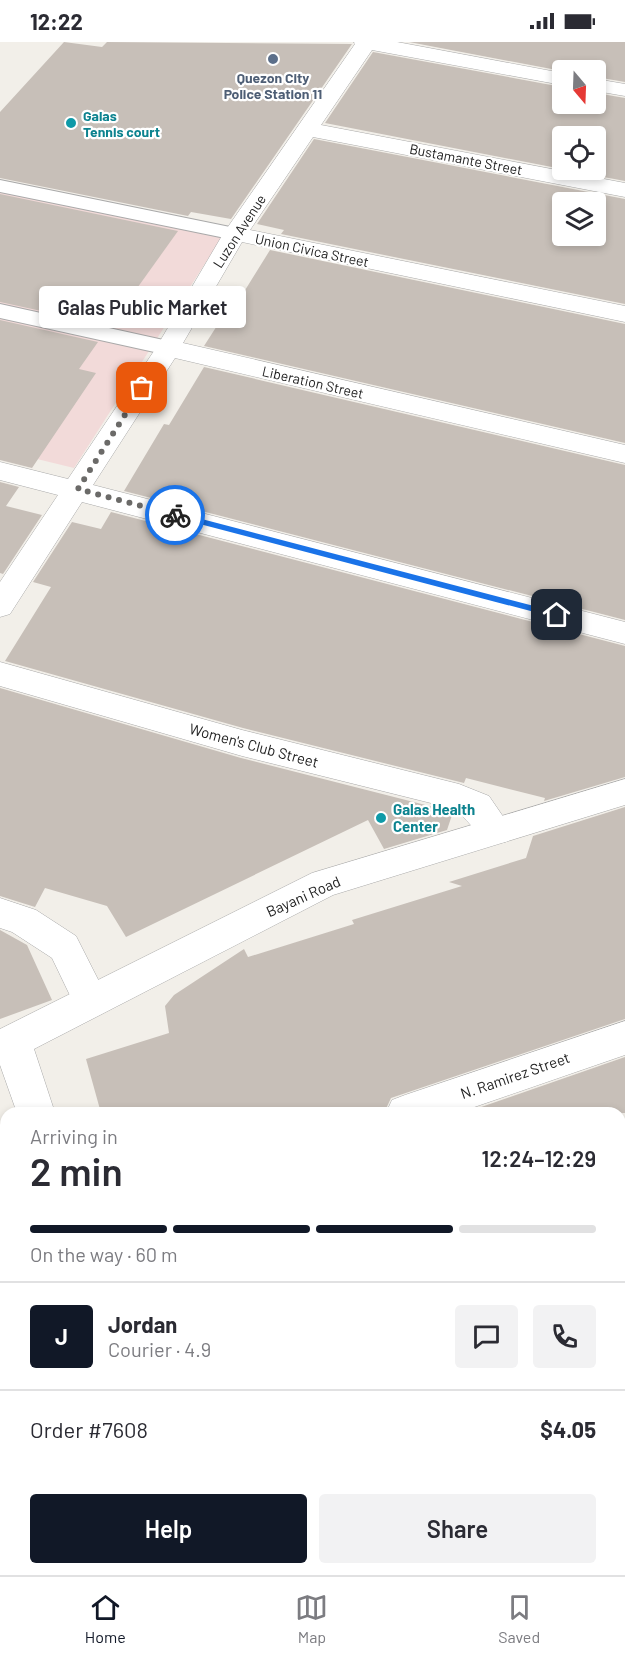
<!DOCTYPE html>
<meta charset="utf-8">
<style>
:root{--surface:#fff;--page:#f2f2f3;--text:#2b2b33;--muted:#7c7c81;--line:#e1e1e2;--accent:#111827}
body{margin:0;font-family:Barlow,sans-serif;background:var(--page);color:var(--text);height:100vh;display:flex;flex-direction:column;font-size:22px;white-space:nowrap}
*{box-sizing:border-box;margin:0}
p{font-size:20px;color:var(--muted)}
.icon{flex:none;width:33px;height:33px;fill:none;stroke:currentColor;stroke-width:2;stroke-linecap:round;stroke-linejoin:round}
.map{position:relative;flex:1;overflow:hidden}
.drawer{position:absolute;left:0px;top:1065px;width:626px;height:468px;display:flex;flex-direction:column;background:var(--surface);border-radius:18px 18px 0 0;box-shadow:0 3px 9px #0003}
.drawer>*{flex:none}
.needle{width:39px;rotate:161deg}
.fabs{position:absolute;left:552px;top:18px;display:grid;gap:12px}
.fabs a{display:grid;place-items:center;width:54px;height:54px;border-radius:6px;background:var(--surface);box-shadow:0 3px 9px #0003;font-size:30px}
.pin{position:absolute;display:grid;place-items:center;width:51px;height:51px;color:#fff;margin:-26px;border-radius:12px;box-shadow:0 3px 9px #0006}
.courier{position:absolute;display:grid;place-items:center;width:60px;height:60px;margin:-30px;border:4px solid #1a73e8;border-radius:50%;background:#fff;color:#222;box-shadow:0 2px 8px #0007}
.bubble{position:absolute;height:42px;border-radius:6px;background:var(--surface);box-shadow:0 3px 9px #0003;font-size:20px;font-weight:600;line-height:42px;text-align:center}
.head em{font-style:normal;font-weight:600}
.head div{display:flex;flex-direction:column-reverse}
.head{display:flex;align-items:center;justify-content:space-between;height:102px;padding:0 30px}
h1{font-size:39px;font-weight:600;line-height:45px}
.bar{display:grid;grid-template-columns:repeat(4,1fr);gap:9px 6px;align-content:center;height:72px;padding:0 30px}
.bar i{height:8px;border-radius:4px;background:var(--line)}
.bar .current{background:var(--accent)}
.bar p{grid-column:span 4}
.line{display:flex;align-items:center;gap:15px;padding:0 30px;border-top:2px solid var(--line)}
.line div{flex:1}
.round{display:grid;place-items:center;flex:none;width:63px;height:63px;border-radius:6px;background:var(--page)}
.primary-button{display:flex;gap:12px;margin-top:auto;padding:12px 30px}
.primary-button a{flex:1;height:69px;border-radius:6px;background:var(--accent);color:#fff;font-size:24px;font-weight:600;line-height:69px;text-align:center}
.primary-button a+a{background:var(--page);color:var(--text)}
.status{display:flex;justify-content:space-between;align-items:center;height:42px;padding:0 30px;background:var(--surface);direction:ltr}
.status svg{height:16px;fill:currentColor}
.menu{display:flex;justify-content:space-around;align-items:center;height:84px;border-top:2px solid var(--line);background:var(--surface);font-size:16px;color:var(--muted)}
.menu a{display:grid;justify-items:center;gap:3px}
.menu .current{color:var(--accent)}
.map>svg:first-child{display:block}
.commercial{fill:#f2dad9}
.education{fill:#ffffe5}
.building{fill:#c7bfb8;fill-rule:evenodd}
.lines{fill:none;stroke-linecap:round;stroke-linejoin:round}
.pedestrian-casing{stroke:#a9a9a9;stroke-width:2}
.minor-casing{stroke:#a9a9a9;stroke-width:1}
.tertiary-casing{stroke:#a9a9a9;stroke-width:1}
.pedestrian{fill:#fff;fill-rule:evenodd}
.minor{fill:#fff;fill-rule:evenodd}
.tertiary{fill:#fff;fill-rule:evenodd}
.route{fill:#1a73e8}
.done{stroke:#6b6a68;stroke-width:6;stroke-dasharray:0 10.8}
.service-dot{fill:#5c6f8a;stroke:#fff;stroke-width:2}
.culture-dot{fill:#0f9aa8;stroke:#fff;stroke-width:2}
.labels{text-anchor:middle;dominant-baseline:central;stroke-width:4.5;stroke-linejoin:round;paint-order:stroke}
.far-service-label{font-size:14px;font-weight:bold;fill:#4e5e75;stroke:#fff}
.far-culture-label{font-size:14px;font-weight:bold;fill:#0d838f;stroke:#fff;text-anchor:start}
.far-street-label{font-size:14px;fill:#222;stroke:#fff}
.street-label{font-size:15px;fill:#222;stroke:#fff}
.culture-label{font-size:15px;font-weight:bold;fill:#0d838f;stroke:#fff;text-anchor:start}
</style>
<div class="status"><b>12:22</b><svg viewBox="0 0 49 12"><path d="M0 12V9h3v3zM5 12V6h3v6zM10 12V3h3v9zM15 12V0h3v12zM26 1h20v11H26zM47 4h2v5h-2z"/></svg></div>
<div class="map">
<svg width="625" height="1533" viewBox="0 0 625 1533">
<rect width="100%" height="100%" fill="#f2efe9"/>
<path class="commercial" d="M0,150L222,195L74,426L0,408Z"/>
<path class="education" d="M0,1135L6,1158V1527H104L106,1533H0Z"/>
<g class="building">
<path d="M64,0L102,5L107,0L352,2L231,177L191,170L188,174L0,136V70Z"/>
<path d="M409,0H625V40L596,35V28L562,29Z"/>
<path d="M373,10L562,45V62H596V51L625,56V139L566,128H596V94H562V127L325,81Z"/>
<path d="M314,97L625,157V262L281,192L284,188L257,182ZM562,160H596V194H562Z"/>
<path d="M0,152L178,189L110,284L0,260Z"/>
<path d="M270,208L625,282V401L204,304L229,265L234,266Z"/>
<path d="M0,278L98,300L79,327L96,331L32,426L0,418Z"/>
<path d="M204,325L625,423V578L124,449L164,382L169,383Z"/>
<path d="M0,440L19,445L6,464L42,473L3,532L0,531Z"/>
<path d="M111,470L625,604V735L544,759L545,756L466,736L464,741L243,686L5,619L51,545L33,540L72,480L101,487Z"/>
<path d="M0,646L241,716L453,770L447,788L384,807L368,778L126,895L107,864L45,846L35,865L0,854Z"/>
<path d="M625,765V977L391,1056L384,1071H101L86,1017L169,991L165,964L174,953L244,907L248,915L354,882L352,878L462,844L449,840L526,816L533,794Z"/>
<path d="M0,888L27,903L52,958L0,977Z"/>
<path d="M625,1015V1071H464Z"/>
</g>
<g class="lines">
<defs>
<g id="pedestrian">
<path d="M0,138L235,186L242,188L245,192L242,196L235,198L0,150Z"/>
<path d="M0,262L168,299L176,301L179,306L176,311L168,313L0,276Z"/>
</g>
<g id="minor">
<path d="M354,0H397L562,31V43L372,8L321,83L625,141V155L313,95L250,188L625,264V280L242,200L183,301L625,403V421L175,316L93,443L625,580V602L82,460L10,572L0,575V540L58,453L0,438V420L68,437L156,306L223,192L355,2Z"/>
<path d="M596,37L625,42V54L596,49Z"/>
<path d="M0,620L242,688L459,742L489,754L513,789L508,799C478,809 477,780 451,766L242,714L0,644Z"/>
<path d="M0,856L36,868L76,894L108,957L103,968L90,973L77,968L52,916L12,890L0,886Z"/>
<path d="M625,979V1013L457,1071H386L392,1058L405,1053Z"/>
<path d="M532,1527H578L580,1533H534Z"/>
</g>
<g id="tertiary">
<path d="M625,737V763L333,853L34,1007L55,1071H17L0,1023V987L312,831Z"/>
<path d="M117,1527H163L165,1533H119Z"/>
</g>
</defs>
<use href="#pedestrian" class="pedestrian-casing"/>
<use href="#minor" class="minor-casing"/>
<use href="#tertiary" class="tertiary-casing"/>
<use href="#pedestrian" class="pedestrian"/>
<use href="#minor" class="minor"/>
<use href="#tertiary" class="tertiary"/>
</g>
<path class="route" d="M175,470L557,570L561,573L557,576L173,475Z"/>
<g class="lines">
<path class="done" d="M142,346L78,447L175,473"/>
</g>
<circle class="service-dot" cx="273" cy="17" r="6"/>
<g class="culture-dot">
<circle cx="71" cy="81" r="6"/>
<circle cx="381" cy="776" r="6"/>
</g>
<g class="labels">
<g class="far-service-label">
<text x="273" y="35">Quezon City<tspan x="273" dy="16">Police Station 11</tspan></text>
</g>
<g class="far-culture-label">
<text x="83" y="73">Galas<tspan x="83" dy="16">Tennis court</tspan></text>
</g>
<g class="far-street-label">
<text transform="translate(466 117) rotate(11)">Bustamante Street</text>
<text transform="translate(239 189) rotate(-57)">Luzon Avenue</text>
<text transform="translate(312 208) rotate(12)">Union Civica Street</text>
<text transform="translate(313 340) rotate(13)">Liberation Street</text>
</g>
<g class="street-label">
<text transform="translate(254 703) rotate(15)">Women's Club Street</text>
<text transform="translate(303 854) rotate(-24)">Bayani Road</text>
<text transform="translate(515 1033) rotate(-19)">N. Ramirez Street</text>
</g>
<g class="culture-label">
<text x="393" y="767">Galas Health<tspan x="393" dy="17">Center</tspan></text>
</g>
</g>
</svg>
<div class="fabs">
<a><svg class="needle" viewBox="-14 -14 28 28"><path d="M0-13l5 13h-10z" fill="#e53935"/><path d="M0 13l5-13h-10z" fill="#7c7c81"/></svg></a>
<a><svg class="icon" aria-label="locate" viewBox="0 0 24 24"><circle cx="12" cy="12" r="6"/><path d="M12 2v4M12 18v4M2 12h4M18 12h4"/></svg></a>
<a><svg class="icon" aria-label="layers" viewBox="0 0 24 24"><path d="M12 4l9 5-9 5-9-5zM3 14l9 5 9-5"/></svg></a>
</div>
<div class="pin" style="left:142px;top:346px;background:#ea580c"><svg class="icon" aria-label="bag" viewBox="0 0 24 24"><path d="M5 8h14l-1 12H6zM9 8a3 3 0 0 1 6 0"/></svg></div>
<div class="pin" style="left:557px;top:573px;background:#1f2937"><svg class="icon" aria-label="home" viewBox="0 0 24 24"><path d="M3 11l9-7 9 7M6 9v11h12V9"/></svg></div>
<div class="courier" style="left:175px;top:473px"><svg class="icon" aria-label="bike" viewBox="0 0 24 24"><circle cx="6" cy="16" r="4"/><circle cx="18" cy="16" r="4"/><path d="M6 16l4-8h5l3 8M10 8l3 8H6M13 5h3"/></svg></div>
<div class="bubble" style="left:39px;top:244px;width:207px">Galas Public Market</div>
<section class="drawer">
<div class="head"><div><h1>2 min</h1><p>Arriving in</p></div><em>12:24–12:29</em></div>
<div class="bar"><i class="current"></i><i class="current"></i><i class="current"></i><i></i><p>On the way · 60 m</p></div>
<div class="line" style="height:108px"><b class="round" style="background:var(--accent);color:#fff">J</b><div><b>Jordan</b><p>Courier · 4.9</p></div><a class="round"><svg class="icon" aria-label="chat" viewBox="0 0 24 24"><path d="M4 5h16v11H9l-5 4z"/></svg></a><a class="round"><svg class="icon" aria-label="phone" viewBox="0 0 24 24"><path d="M5 4h4l2 5-3 2q2 4 5 5l2-3 5 2v4C11 20 4 13 5 4z"/></svg></a></div>
<div class="line" style="height:78px"><div>Order #7608</div><b>$4.05</b></div>
<div class="primary-button"><a>Help</a><a>Share</a></div>
</section>
</div>
<nav class="menu">
<a class="current"><svg class="icon" aria-label="home" viewBox="0 0 24 24"><path d="M3 11l9-7 9 7M6 9v11h12V9"/></svg>Home</a>
<a><svg class="icon" aria-label="map" viewBox="0 0 24 24"><path d="M3 6l6-2 6 2 6-2v14l-6 2-6-2-6 2zM9 4v14M15 6v14"/></svg>Map</a>
<a><svg class="icon" aria-label="saved" viewBox="0 0 24 24"><path d="M7 4h10v16l-5-4-5 4z"/></svg>Saved</a>
</nav>
